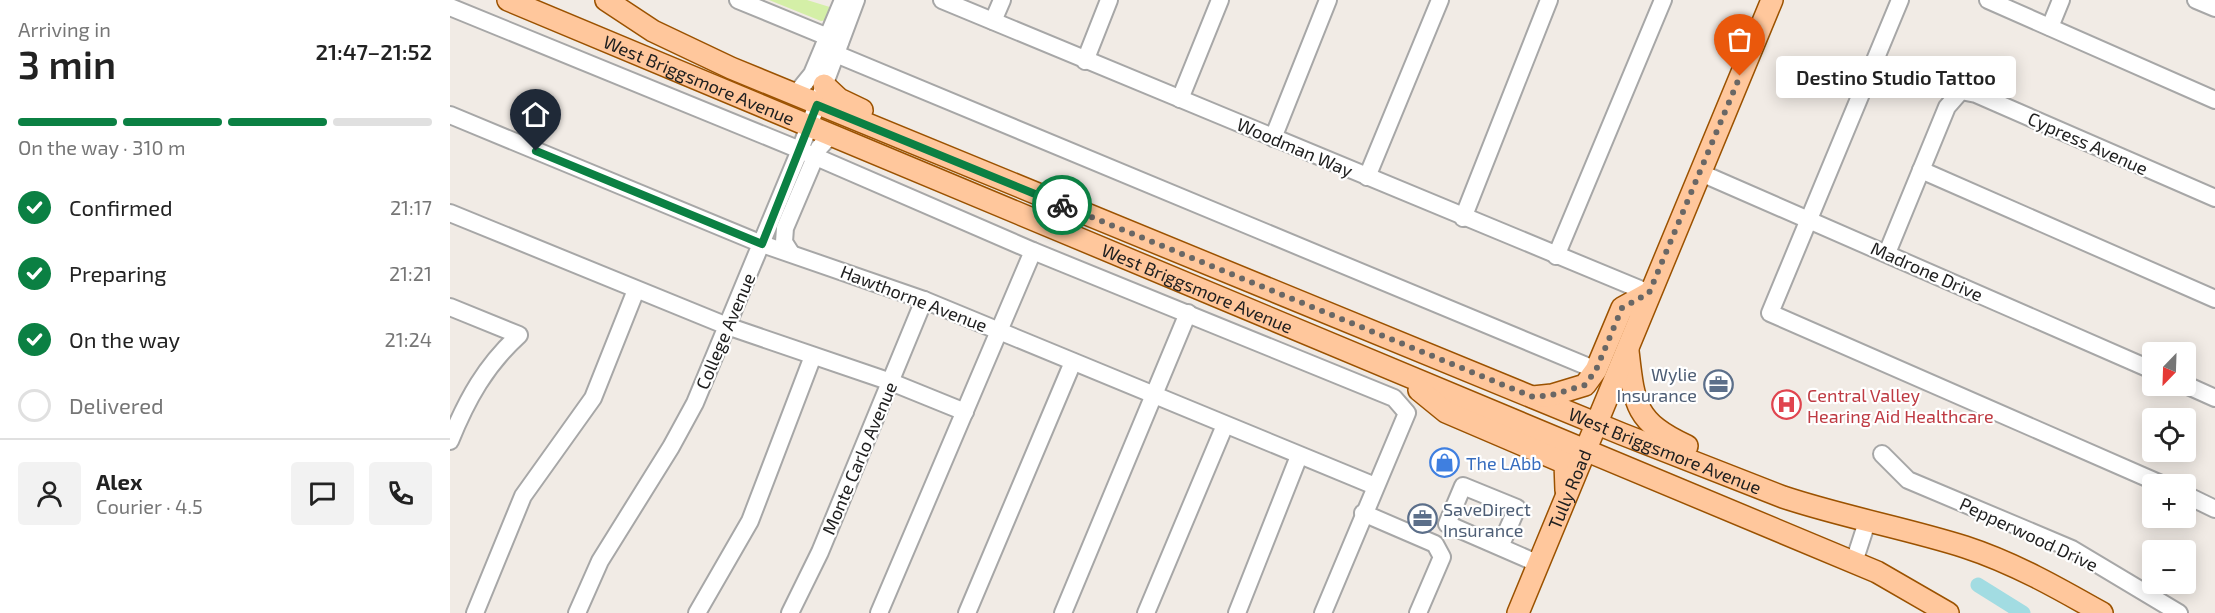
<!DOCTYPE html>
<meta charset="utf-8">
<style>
:root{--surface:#fff;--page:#f2f2f2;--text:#222;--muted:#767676;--line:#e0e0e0;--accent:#0b8043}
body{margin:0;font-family:"Exo 2",sans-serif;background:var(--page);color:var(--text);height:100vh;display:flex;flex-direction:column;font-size:22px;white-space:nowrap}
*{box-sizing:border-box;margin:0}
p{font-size:20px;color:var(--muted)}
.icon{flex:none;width:33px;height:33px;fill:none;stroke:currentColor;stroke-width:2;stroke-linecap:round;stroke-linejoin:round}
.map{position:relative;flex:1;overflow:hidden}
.side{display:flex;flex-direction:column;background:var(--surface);width:450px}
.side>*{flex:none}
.needle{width:39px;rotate:203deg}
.controls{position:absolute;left:1692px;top:342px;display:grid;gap:12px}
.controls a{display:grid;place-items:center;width:54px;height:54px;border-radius:6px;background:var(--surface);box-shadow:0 3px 15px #0003;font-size:30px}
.pin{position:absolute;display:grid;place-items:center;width:51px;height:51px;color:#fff;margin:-62px -26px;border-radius:50% 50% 50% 0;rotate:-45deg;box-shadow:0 0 6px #0007}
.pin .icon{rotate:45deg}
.courier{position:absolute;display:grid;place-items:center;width:60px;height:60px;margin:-30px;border:4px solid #0b8043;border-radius:50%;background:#fff;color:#222;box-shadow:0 2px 8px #0007}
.bubble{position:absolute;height:42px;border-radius:6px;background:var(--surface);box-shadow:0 3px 15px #0003;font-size:20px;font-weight:600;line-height:42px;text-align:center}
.summary em{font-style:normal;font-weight:600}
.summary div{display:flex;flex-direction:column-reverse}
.summary{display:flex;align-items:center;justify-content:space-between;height:102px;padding:0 18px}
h1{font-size:39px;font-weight:600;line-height:45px}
.bar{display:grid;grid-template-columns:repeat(4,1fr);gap:9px 6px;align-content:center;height:72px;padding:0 18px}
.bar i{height:8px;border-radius:4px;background:var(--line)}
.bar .active{background:var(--accent)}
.bar p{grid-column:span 4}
.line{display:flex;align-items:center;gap:15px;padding:0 18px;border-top:2px solid var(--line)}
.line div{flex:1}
.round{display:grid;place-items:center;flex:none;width:63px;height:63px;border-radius:6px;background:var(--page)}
ol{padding:0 18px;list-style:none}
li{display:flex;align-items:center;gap:18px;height:66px}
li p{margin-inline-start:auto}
li .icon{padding:6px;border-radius:50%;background:var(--accent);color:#fff;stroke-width:4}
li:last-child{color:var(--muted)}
li i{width:33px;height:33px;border:3px solid var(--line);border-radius:50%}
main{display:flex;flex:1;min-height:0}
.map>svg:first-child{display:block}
.grass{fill:#d4efa7}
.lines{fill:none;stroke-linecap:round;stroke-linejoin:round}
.canal{stroke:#a2dce2;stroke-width:15}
.minor-casing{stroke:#a7a7a7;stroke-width:20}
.major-casing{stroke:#9b5200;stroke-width:24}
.minor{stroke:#fff;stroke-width:16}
.major{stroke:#ffc79c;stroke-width:21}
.done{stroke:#696765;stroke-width:6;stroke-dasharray:0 10.8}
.route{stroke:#0b8043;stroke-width:8}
.labels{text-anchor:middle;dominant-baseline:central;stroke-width:4.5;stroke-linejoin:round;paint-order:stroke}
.street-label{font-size:18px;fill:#202020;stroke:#fff}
.service-label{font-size:18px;fill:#4e5e75;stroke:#fff;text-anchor:end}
.health-label{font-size:18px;fill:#be3a42;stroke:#fff;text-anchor:start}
.shop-label{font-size:18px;fill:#366cbe;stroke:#fff;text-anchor:start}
</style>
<main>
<section class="side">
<div class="summary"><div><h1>3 min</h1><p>Arriving in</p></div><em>21:47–21:52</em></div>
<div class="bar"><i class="active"></i><i class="active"></i><i class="active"></i><i></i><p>On the way · 310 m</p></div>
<ol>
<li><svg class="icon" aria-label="check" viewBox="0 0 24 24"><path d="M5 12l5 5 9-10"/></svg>Confirmed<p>21:17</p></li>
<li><svg class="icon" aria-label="check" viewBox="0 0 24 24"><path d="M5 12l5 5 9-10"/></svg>Preparing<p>21:21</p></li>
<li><svg class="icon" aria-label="check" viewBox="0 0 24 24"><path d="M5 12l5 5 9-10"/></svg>On the way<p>21:24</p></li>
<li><i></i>Delivered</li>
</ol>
<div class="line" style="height:108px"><a class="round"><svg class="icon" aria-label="person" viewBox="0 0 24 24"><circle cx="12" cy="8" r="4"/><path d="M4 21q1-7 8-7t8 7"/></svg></a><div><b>Alex</b><p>Courier · 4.5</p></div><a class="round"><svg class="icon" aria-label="chat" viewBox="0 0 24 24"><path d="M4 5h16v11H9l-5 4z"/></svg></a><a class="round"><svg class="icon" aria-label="phone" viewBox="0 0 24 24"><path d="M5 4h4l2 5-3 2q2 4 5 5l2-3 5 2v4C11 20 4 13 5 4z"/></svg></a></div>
</section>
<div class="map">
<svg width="1765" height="613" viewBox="0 0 1765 613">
<rect width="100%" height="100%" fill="#f1ebe5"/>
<path class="grass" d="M319,0H357L383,8L378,20L371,21Z"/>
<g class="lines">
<path class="canal" d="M1528,585L1573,613"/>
<defs>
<g id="minor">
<path d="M288,0L390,42"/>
<path d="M492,0L1199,293"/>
<path d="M1450,0L1320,313L1711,484"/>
<path d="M1538,0L1765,100"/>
<path d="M1746,0L1765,8"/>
<path d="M0,7L350,150L583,251L944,398L957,413L873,613"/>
<path d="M543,21L552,0"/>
<path d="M1600,27L1611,0"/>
<path d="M386,54L1146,370"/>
<path d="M635,61L659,0"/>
<path d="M345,95L362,74L393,0"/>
<path d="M730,99L770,0"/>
<path d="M0,115L312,244L474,300L925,486"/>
<path d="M823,138L878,0"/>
<path d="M1471,170L1765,299"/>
<path d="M1251,173L1702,370"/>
<path d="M917,177L990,0"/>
<path d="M0,213L277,326L441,382L515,412"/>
<path d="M1013,218L1099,0"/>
<path d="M341,253L334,242L335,228L369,148L380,136"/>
<path d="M1437,253L1497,107L1511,91L1526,94L1765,198"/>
<path d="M1106,256L1213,0"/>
<path d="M0,307L69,335C36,365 17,399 0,441"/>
<path d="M1736,385L1765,398"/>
<path d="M1432,454L1458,480L1622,549L1729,613"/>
<path d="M1736,495L1765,509"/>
<path d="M913,513L985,544L992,557L968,613"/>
<path d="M1050,547L1067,508L1013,486L997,524L1089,564"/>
<path d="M1404,562L1417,522"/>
<path d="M25,613L73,496L143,398L186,290"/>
<path d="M127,613L150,561L221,447L245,403L350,150L406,0"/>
<path d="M247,613L300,521L363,356"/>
<path d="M340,613L370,552L474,300"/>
<path d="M429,613L583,251"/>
<path d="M517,613L623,362"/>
<path d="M613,613L738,313"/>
<path d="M696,613L775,425"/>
<path d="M787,613L849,456"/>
</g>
<g id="major">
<path id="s1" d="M58,0L1427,572L1498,613"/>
<path id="s2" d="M156,0L203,31L281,68L1172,434L1333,497C1393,517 1455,528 1515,547C1564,563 1608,588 1652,613"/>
<path d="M374,85L389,99L412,110"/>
<path d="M1178,351C1184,404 1185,422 1237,446"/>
<path d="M969,390L996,412L1115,463L1116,490"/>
<path d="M1083,397L1102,395L1135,385L1146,370L1172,308L1199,293"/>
<path id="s3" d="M1068,613L1322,0"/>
</g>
</defs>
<use href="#minor" class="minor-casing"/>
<use href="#major" class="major-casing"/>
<use href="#minor" class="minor"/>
<use href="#major" class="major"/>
</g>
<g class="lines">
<path class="done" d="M612,205L1083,397L1102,395L1135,385L1146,370L1172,308L1199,293L1290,76"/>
<path class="route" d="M86,151L312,244L367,105L612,205"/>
</g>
<defs>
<symbol id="office-ring" viewBox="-11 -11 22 22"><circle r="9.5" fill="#fff" stroke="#5c6f8a" stroke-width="1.5"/><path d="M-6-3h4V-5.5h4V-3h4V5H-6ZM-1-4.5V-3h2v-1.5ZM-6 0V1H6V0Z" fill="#5c6f8a"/></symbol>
<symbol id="hospital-ring" viewBox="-11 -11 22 22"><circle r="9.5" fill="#fff" stroke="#e0444e" stroke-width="1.5"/><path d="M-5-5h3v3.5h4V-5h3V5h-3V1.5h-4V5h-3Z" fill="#e0444e"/></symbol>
<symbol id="shop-ring" viewBox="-11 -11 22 22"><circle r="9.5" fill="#fff" stroke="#3f7fe0" stroke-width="1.5"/><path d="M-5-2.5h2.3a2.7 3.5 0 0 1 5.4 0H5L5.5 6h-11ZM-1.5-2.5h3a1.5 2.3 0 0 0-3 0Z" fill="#3f7fe0"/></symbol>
</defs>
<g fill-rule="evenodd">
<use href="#office-ring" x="1252" y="368" width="33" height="33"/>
<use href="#hospital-ring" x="1320" y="388" width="33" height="33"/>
<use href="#shop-ring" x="978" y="446" width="33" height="33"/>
<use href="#office-ring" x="956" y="502" width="33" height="33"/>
</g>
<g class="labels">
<g class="street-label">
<text stroke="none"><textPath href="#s1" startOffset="207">West Briggsmore Avenue</textPath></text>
<text transform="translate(1638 143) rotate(24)">Cypress Avenue</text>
<text transform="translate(845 147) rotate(23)">Woodman Way</text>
<text transform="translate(1477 271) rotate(24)">Madrone Drive</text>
<text stroke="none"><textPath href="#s1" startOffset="747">West Briggsmore Avenue</textPath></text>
<text transform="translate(464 298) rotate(21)">Hawthorne Avenue</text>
<text transform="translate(275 331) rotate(-67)">College Avenue</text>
<text stroke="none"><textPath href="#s2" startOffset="1152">West Briggsmore Avenue</textPath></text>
<text transform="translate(409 458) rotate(-67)">Monte Carlo Avenue</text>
<text stroke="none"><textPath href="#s3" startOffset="134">Tully Road</textPath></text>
<text transform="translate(1579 534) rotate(25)">Pepperwood Drive</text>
</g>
<g class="service-label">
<text x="1247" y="374">Wylie<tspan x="1247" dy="21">Insurance</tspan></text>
<text x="993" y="509" text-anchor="start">SaveDirect<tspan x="993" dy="21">Insurance</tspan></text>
</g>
<g class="health-label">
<text x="1357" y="395">Central Valley<tspan x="1357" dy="21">Hearing Aid Healthcare</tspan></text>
</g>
<g class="shop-label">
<text x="1016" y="463">The LAbb</text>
</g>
</g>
</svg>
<div class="controls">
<a><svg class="needle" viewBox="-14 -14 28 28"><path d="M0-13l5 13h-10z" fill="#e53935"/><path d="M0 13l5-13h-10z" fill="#767676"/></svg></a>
<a><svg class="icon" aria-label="locate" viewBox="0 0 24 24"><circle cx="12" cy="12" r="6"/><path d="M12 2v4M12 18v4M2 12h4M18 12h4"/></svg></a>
<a>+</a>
<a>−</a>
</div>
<div class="pin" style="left:1290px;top:76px;background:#ea580c"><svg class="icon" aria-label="bag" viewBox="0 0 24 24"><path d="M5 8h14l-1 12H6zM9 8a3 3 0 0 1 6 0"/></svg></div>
<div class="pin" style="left:86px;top:151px;background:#1f2937"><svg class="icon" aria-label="home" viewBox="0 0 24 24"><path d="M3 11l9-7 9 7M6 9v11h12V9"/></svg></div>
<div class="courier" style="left:612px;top:205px"><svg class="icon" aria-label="bike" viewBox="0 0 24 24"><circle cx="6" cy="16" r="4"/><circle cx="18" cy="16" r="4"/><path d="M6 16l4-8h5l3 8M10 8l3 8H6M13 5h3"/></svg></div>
<div class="bubble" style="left:1326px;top:56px;width:240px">Destino Studio Tattoo</div>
</div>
</main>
